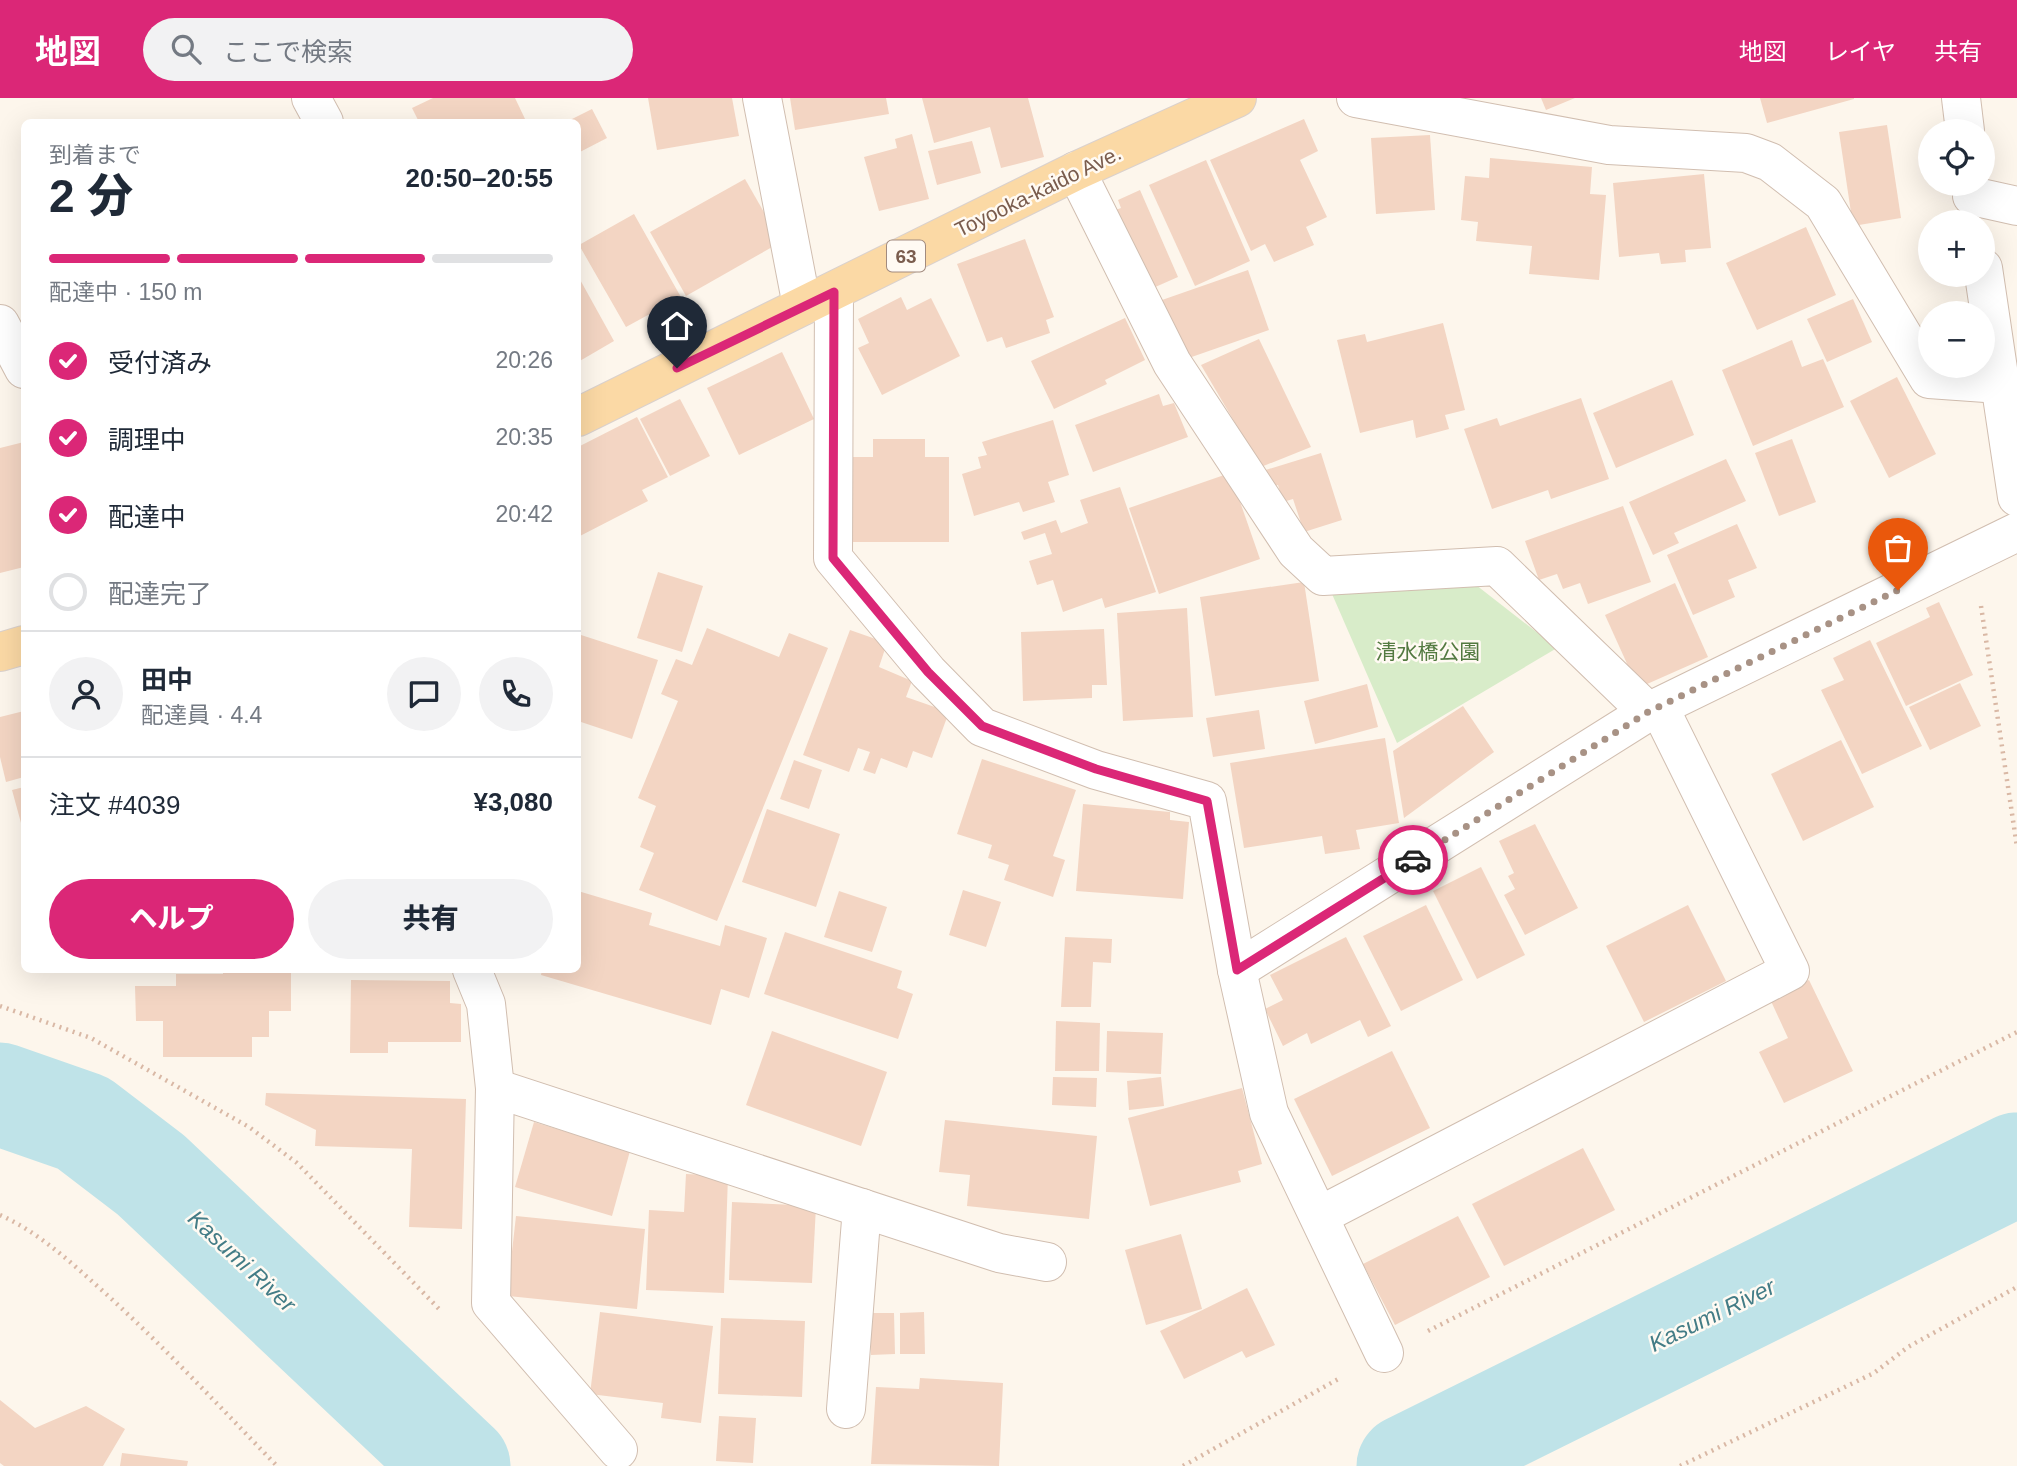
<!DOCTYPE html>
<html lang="ja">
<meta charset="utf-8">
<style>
:root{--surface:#fff;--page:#f2f2f3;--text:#1f2937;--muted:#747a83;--line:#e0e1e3;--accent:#db2777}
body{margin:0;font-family:Helvetica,"Noto Sans JP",sans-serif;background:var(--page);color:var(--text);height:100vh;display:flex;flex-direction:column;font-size:26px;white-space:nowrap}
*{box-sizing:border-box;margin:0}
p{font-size:23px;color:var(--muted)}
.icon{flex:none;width:38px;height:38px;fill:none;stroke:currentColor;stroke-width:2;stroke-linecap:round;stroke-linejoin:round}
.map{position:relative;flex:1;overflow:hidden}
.details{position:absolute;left:21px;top:21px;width:560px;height:854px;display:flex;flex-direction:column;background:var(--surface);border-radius:10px;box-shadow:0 7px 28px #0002}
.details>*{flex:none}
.controls{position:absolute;left:1918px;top:21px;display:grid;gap:14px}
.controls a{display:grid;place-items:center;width:77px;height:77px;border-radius:50%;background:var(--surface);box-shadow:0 7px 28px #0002;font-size:35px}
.pin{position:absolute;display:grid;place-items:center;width:60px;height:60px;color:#fff;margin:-72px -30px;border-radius:50% 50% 50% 0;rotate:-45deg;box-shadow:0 0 7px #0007}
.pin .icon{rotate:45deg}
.courier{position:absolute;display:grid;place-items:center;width:70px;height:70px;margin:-35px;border:5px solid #db2777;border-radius:50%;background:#fff;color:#222;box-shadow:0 2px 9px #0007}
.overview em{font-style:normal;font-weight:800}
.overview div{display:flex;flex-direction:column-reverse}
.overview{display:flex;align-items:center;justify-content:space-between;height:119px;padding:0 28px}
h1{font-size:46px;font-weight:800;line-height:52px}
.bar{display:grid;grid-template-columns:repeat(4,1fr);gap:10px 7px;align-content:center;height:84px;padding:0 28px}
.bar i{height:9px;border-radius:5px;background:var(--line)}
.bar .on{background:var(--accent)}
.bar p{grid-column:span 4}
.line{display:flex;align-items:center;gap:18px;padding:0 28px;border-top:2px solid var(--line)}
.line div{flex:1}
.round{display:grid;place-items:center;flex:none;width:74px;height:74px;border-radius:37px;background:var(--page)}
ol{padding:0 28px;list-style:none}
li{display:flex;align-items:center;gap:21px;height:77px}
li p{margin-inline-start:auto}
li .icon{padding:7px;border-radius:50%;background:var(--accent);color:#fff;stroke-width:4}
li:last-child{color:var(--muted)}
li i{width:38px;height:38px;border:4px solid var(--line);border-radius:50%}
.cta{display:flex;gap:14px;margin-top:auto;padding:14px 28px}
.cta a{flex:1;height:80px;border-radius:42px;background:var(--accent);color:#fff;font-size:28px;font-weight:800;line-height:80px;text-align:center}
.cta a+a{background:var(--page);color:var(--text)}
header{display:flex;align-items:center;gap:42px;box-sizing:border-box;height:98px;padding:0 35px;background:var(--accent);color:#fff}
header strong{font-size:33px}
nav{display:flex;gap:38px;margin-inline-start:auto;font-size:24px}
.search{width:490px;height:63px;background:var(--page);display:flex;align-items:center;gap:18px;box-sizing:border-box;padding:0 24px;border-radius:38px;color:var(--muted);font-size:26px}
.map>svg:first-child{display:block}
.green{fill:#d8ecc9}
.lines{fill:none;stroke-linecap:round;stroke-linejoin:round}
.river{stroke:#bfe3e8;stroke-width:103}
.building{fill:#f3d5c3}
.minor-casing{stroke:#d1beb0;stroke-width:40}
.major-casing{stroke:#dad1cd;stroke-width:40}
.path{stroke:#d9b8a5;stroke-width:4.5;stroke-dasharray:2 5;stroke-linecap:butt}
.minor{stroke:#fff;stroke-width:38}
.major{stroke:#fbd9a5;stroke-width:38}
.done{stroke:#a89285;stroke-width:7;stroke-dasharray:0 12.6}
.route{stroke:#db2777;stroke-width:9}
.labels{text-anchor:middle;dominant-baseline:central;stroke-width:5;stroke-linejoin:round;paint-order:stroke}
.shield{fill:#fffaf3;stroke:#a28b7f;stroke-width:2}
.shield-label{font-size:19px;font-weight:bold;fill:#7a5c4d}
.street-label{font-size:21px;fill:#7a5c4d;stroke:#fffaf3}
.park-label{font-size:21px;fill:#537a41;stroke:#fffaf3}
.water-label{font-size:23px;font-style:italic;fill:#437c86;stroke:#fffaf3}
</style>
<header>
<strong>地図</strong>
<div class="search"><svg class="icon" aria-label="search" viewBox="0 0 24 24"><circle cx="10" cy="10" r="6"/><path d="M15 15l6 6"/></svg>ここで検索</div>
<nav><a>地図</a><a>レイヤ</a><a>共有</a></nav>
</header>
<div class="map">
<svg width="2017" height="1368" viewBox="0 0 2017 1368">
<rect width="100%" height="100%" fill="#fdf6ec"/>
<path class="green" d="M1476,487L1557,550L1397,645L1332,496Z"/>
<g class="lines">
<g class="river">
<path d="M0,996L83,1025L151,1077L459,1368"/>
<path d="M1408,1368L2017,1066"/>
</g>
</g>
<g class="building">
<path d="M433,0H515L526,23L419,24L412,10Z"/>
<path d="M648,0H732L739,38L657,52Z"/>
<path d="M790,0H886L889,16L795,32Z"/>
<path d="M922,0H1028L1044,59L1001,70L990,29L934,45Z"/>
<path d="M1541,0H1575L1546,12Z"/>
<path d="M1760,0H1854V1L1767,25Z"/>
<path d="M592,11L607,40L578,55V24H566Z"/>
<path d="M1304,21L1318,53L1300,62L1327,119L1306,129L1314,147L1274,164L1265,146L1251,153L1210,62Z"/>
<path d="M1887,27L1901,120L1853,128L1839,34Z"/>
<path d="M912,36L929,101L879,113L864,59L897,50L895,41Z"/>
<path d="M1430,37L1435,112L1376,116L1371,40Z"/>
<path d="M972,43L981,75L937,87L928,53Z"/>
<path d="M1490,60L1592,69L1590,96L1606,97L1599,182L1529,176L1532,148L1476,143L1478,124L1461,122L1465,78L1489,80Z"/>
<path d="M1206,62L1250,163L1195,188L1149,87Z"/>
<path d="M1704,76L1711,150L1685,152L1686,164L1661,166L1659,155L1619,159L1613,85Z"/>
<path d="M745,81L781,144L686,198L650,134Z"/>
<path d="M1140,92L1178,179L1144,194L1110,114L1121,110L1118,102Z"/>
<path d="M634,116L686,208L665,220L659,211L626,229L579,147Z"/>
<path d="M1806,129L1836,197L1757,232L1726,165Z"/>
<path d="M1025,141L1054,219L1046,222L1050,235L1006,250L1002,239L987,244L957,166Z"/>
<path d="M1248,172L1269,232L1183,262L1162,202Z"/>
<path d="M578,178L614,243L578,264Z"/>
<path d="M901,199L907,212L931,200L960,258L882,297L858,250L869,245L858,221Z"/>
<path d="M1853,201L1872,244L1827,264L1807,221Z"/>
<path d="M1125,220L1145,262L1105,282L1107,286L1054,311L1031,263Z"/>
<path d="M1443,225L1465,312L1445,317L1449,331L1416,340L1413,322L1360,335L1337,242L1365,236L1367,244Z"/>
<path d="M1259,241L1311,349L1261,369L1201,267Z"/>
<path d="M1792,242L1802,269L1823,261L1844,309L1753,348L1722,272Z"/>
<path d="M782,254L814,321L739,357L707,290Z"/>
<path d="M1897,279L1936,356L1889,380L1850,303Z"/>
<path d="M1672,282L1694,337L1616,370L1593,315Z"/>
<path d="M1159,296L1163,308L1174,305L1188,339L1093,374L1075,327Z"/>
<path d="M1581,300L1609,381L1551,401L1548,392L1492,411L1464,331L1497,320L1500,328Z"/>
<path d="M680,301L710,358L670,378L640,321Z"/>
<path d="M637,319L668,379L642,392L648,403L578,439V349Z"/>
<path d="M1053,322L1069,377L1048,384L1055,404L1023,414L1019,404L974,418L962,376L981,370L978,359L987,357L982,344Z"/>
<path d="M873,341H925V359H949V444H852V359H873Z"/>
<path d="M1792,341L1816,404L1779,418L1755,355Z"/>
<path d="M24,344V469L0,475V350Z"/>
<path d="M1321,355L1342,422L1304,434L1293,401L1283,404L1278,387L1265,391L1259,374Z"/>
<path d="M1726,361L1746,403L1674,435L1679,445L1653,457L1629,404Z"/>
<path d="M1230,375L1260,461L1159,496L1129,410Z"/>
<path d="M1120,389L1156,494L1105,510L1102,500L1063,514L1053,482L1037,487L1029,463L1052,456L1045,435L1024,442L1021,434L1056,422L1061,435L1088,425L1080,402Z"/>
<path d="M1623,408L1651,484L1588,506L1580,485L1563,491L1557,476L1539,482L1525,443Z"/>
<path d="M1737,426L1757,470L1728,482L1735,499L1693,517L1667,457Z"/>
<path d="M658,474L703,488L682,554L637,540Z"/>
<path d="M1304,484L1319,583L1215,598L1200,499Z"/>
<path d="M1675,485L1708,559L1638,590L1605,517Z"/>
<path d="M1939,504L1973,577L1906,608L1876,545L1930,519L1926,510Z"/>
<path d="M1187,510L1193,619L1123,623L1117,515Z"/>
<path d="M707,530L779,559L789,535L828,550L717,823L639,792L654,755L640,749L656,708L638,700L678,603L661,596L676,561L692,567Z"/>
<path d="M1104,531L1107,587H1092V600L1023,603L1021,534Z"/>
<path d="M850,532L887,545L879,569L912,583L906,599L949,614L932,660L913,653L907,670L881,660L875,676L863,672L870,654L858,650L849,674L803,657Z"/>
<path d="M578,536L658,562L632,641L578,623Z"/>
<path d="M1870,542L1922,648L1862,676L1821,592L1844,582L1833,560Z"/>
<path d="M1960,585L1981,628L1930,652L1909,609Z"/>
<path d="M1367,586L1378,629L1315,646L1304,603Z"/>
<path d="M1463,608L1494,654L1404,720L1393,653Z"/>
<path d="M1259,612L1265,651L1213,659L1206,620Z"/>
<path d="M24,613V679L6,684L0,659V619Z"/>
<path d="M1385,640L1399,725L1356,732L1360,751L1325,756L1322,738L1244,750L1230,665Z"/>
<path d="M1841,642L1874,709L1803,743L1771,676Z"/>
<path d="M982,661L1076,692L1053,758L1065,762L1053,799L1004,782L1009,767L988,760L992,747L957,736Z"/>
<path d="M794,662L822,672L809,711L780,701Z"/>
<path d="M24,689V736L12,692Z"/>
<path d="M1083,706L1170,714V722L1189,724L1183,801L1076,793Z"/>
<path d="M767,711L840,736L816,809L742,784Z"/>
<path d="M1535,726L1578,810L1525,837L1504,797L1515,791L1508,778L1514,775L1499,743Z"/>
<path d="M1481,769L1525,857L1477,881L1433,793Z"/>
<path d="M963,792L1001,804L986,849L949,837Z"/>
<path d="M578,793L652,815L649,827L720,848L725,827L767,840L749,900L721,891L711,927L541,877L542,872H578Z"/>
<path d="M839,793L887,809L872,854L824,839Z"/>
<path d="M1426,807L1463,882L1401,913L1363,838Z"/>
<path d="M1688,807L1726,883L1644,924L1606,848Z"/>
<path d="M785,834L902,873L897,890L913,896L898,941L764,896Z"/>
<path d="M1065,839L1112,841L1111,865L1093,864L1091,909H1061Z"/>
<path d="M1346,839L1391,928L1368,939L1360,922L1311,946L1307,935L1283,948L1265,911L1283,902L1270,877Z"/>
<path d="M223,872H291V913H269V939H252V959H163V923H136L135,888H176V876H223Z"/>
<path d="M351,882L450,883V905L461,906V944H388V955H350Z"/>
<path d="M1809,882L1853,973L1784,1005L1759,954L1788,940L1770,901Z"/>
<path d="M1056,923L1100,925L1099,973H1055Z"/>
<path d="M772,933L887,974L861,1048L746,1007Z"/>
<path d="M1107,933L1163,935L1161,976L1106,974Z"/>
<path d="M1392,953L1430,1030L1332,1078L1294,1001Z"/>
<path d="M1053,979L1097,980L1096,1009L1052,1007Z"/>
<path d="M1161,979L1164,1008L1129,1012L1127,983Z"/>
<path d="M1242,990L1262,1066L1238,1073L1241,1084L1150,1108L1128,1020Z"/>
<path d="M266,995L466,1001L462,1131L409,1129L412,1051L315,1048L316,1032L265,1007Z"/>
<path d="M945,1022L1097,1038L1089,1121L967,1108L970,1077L939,1074Z"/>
<path d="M534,1024L630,1053L612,1118L515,1089Z"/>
<path d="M1583,1050L1615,1112L1504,1168L1472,1106Z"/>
<path d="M686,1076L728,1078L724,1195L646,1192L649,1112L684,1114Z"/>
<path d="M732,1104L816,1108L812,1185L729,1182Z"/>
<path d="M516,1118L645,1131L637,1211L507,1198Z"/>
<path d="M1458,1118L1490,1179L1395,1227L1363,1166Z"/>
<path d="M1181,1136L1202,1211L1146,1227L1125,1152Z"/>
<path d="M1247,1190L1275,1247L1246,1260L1242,1253L1184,1281L1160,1233Z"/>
<path d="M600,1214L713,1228L701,1325L661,1320L663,1305L590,1296Z"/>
<path d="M924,1214L925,1256H900V1215Z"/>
<path d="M870,1215H894L895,1256L871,1257Z"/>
<path d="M721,1220L805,1223L802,1299L718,1296Z"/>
<path d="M920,1280L1003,1285L999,1368L871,1366L876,1289L919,1291Z"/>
<path d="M0,1302L35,1330L86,1308L125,1331L103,1368H4L0,1365Z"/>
<path d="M719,1318L756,1320L753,1365L716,1363Z"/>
<path d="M122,1355L188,1363L187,1368H120Z"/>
</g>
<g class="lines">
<defs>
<g id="minor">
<path d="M311,0L324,24"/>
<path d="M762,0L802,208"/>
<path d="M1356,0L1609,47L1746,55L1770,64L1823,105L1929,281L2000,286"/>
<path d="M1961,0L1965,33"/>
<path d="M1076,73L1172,265L1296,453L1323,478L1497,468L1648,614"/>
<path d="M1972,98L2017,108"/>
<path d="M1983,170L2017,399"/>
<path d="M834,194L833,460L928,574L982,629L1096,672L1207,703L1237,872L1269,1015L1384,1255"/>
<path d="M0,226L24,271"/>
<path d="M472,872L486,906L495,990L491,1205L618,1352"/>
<path d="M1237,872L1648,614L2017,434"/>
<path d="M495,990L999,1155L1047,1164"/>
<path d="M1319,1118L1790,873L1659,609"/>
<path d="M846,1311L862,1110"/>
</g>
<g id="major">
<path d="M578,319L1076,73L1237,0"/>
<path d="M0,554L24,547"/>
</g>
</defs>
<use href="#minor" class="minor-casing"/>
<use href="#major" class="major-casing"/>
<g class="path">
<path d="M1981,508L2017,749"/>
<path d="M0,908L91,940L249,1029L297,1065L441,1213"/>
<path d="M0,1117C36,1133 66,1160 95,1186C159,1243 217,1306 277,1368"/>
<path d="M1428,1233L2017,934"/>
<path d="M1183,1368L1340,1280"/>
<path d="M1680,1368L1874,1275L1908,1249L2017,1189"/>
</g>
<use href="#minor" class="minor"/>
<use href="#major" class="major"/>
</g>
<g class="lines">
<path class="done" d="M1413,762L1648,614L1898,492"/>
<path class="route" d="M677,270L834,194L833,460L928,574L982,628L1096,671L1207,703L1237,872L1413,762"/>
</g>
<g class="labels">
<rect class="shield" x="887" y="142.5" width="38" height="31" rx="5"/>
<g class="shield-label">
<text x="906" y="158">63</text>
</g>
<g class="street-label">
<text transform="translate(1038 93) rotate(-26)">Toyooka-kaido Ave.</text>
</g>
<g class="park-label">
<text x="1428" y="553">清水橋公園</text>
</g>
<g class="water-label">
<text transform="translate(242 1163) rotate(43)">Kasumi River</text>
<text transform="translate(1712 1217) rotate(-26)">Kasumi River</text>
</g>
</g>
</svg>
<div class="controls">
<a><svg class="icon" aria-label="locate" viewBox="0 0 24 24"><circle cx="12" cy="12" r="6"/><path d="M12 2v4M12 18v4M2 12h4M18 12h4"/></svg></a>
<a>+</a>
<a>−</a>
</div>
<div class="pin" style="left:1898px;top:492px;background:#ea580c"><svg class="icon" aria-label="bag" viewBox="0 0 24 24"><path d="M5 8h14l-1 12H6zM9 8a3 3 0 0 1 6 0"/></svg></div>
<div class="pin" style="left:677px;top:270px;background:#1f2937"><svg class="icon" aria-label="home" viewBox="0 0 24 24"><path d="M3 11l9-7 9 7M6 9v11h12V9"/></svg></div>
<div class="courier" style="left:1413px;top:762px"><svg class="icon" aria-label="car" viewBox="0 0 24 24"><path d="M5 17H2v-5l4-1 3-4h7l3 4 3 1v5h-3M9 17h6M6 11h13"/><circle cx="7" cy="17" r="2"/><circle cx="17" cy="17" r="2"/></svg></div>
<section class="details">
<div class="overview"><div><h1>2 分</h1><p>到着まで</p></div><em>20:50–20:55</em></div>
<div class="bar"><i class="on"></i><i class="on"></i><i class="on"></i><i></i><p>配達中 · 150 m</p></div>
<ol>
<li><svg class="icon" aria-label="check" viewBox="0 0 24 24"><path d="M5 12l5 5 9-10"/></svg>受付済み<p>20:26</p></li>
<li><svg class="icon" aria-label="check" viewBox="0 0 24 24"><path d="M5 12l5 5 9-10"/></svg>調理中<p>20:35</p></li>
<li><svg class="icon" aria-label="check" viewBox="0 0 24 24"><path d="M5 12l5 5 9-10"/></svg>配達中<p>20:42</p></li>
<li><i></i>配達完了</li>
</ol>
<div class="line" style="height:126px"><a class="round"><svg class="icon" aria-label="person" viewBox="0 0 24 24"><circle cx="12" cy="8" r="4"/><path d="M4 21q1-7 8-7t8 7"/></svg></a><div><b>田中</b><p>配達員 · 4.4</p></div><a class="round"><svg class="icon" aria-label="chat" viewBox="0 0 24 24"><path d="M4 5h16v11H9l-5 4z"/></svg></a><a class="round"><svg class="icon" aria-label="phone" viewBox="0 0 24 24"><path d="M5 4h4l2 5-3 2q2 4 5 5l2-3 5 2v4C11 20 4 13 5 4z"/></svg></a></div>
<div class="line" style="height:91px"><div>注文 #4039</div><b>¥3,080</b></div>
<div class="cta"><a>ヘルプ</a><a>共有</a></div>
</section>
</div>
